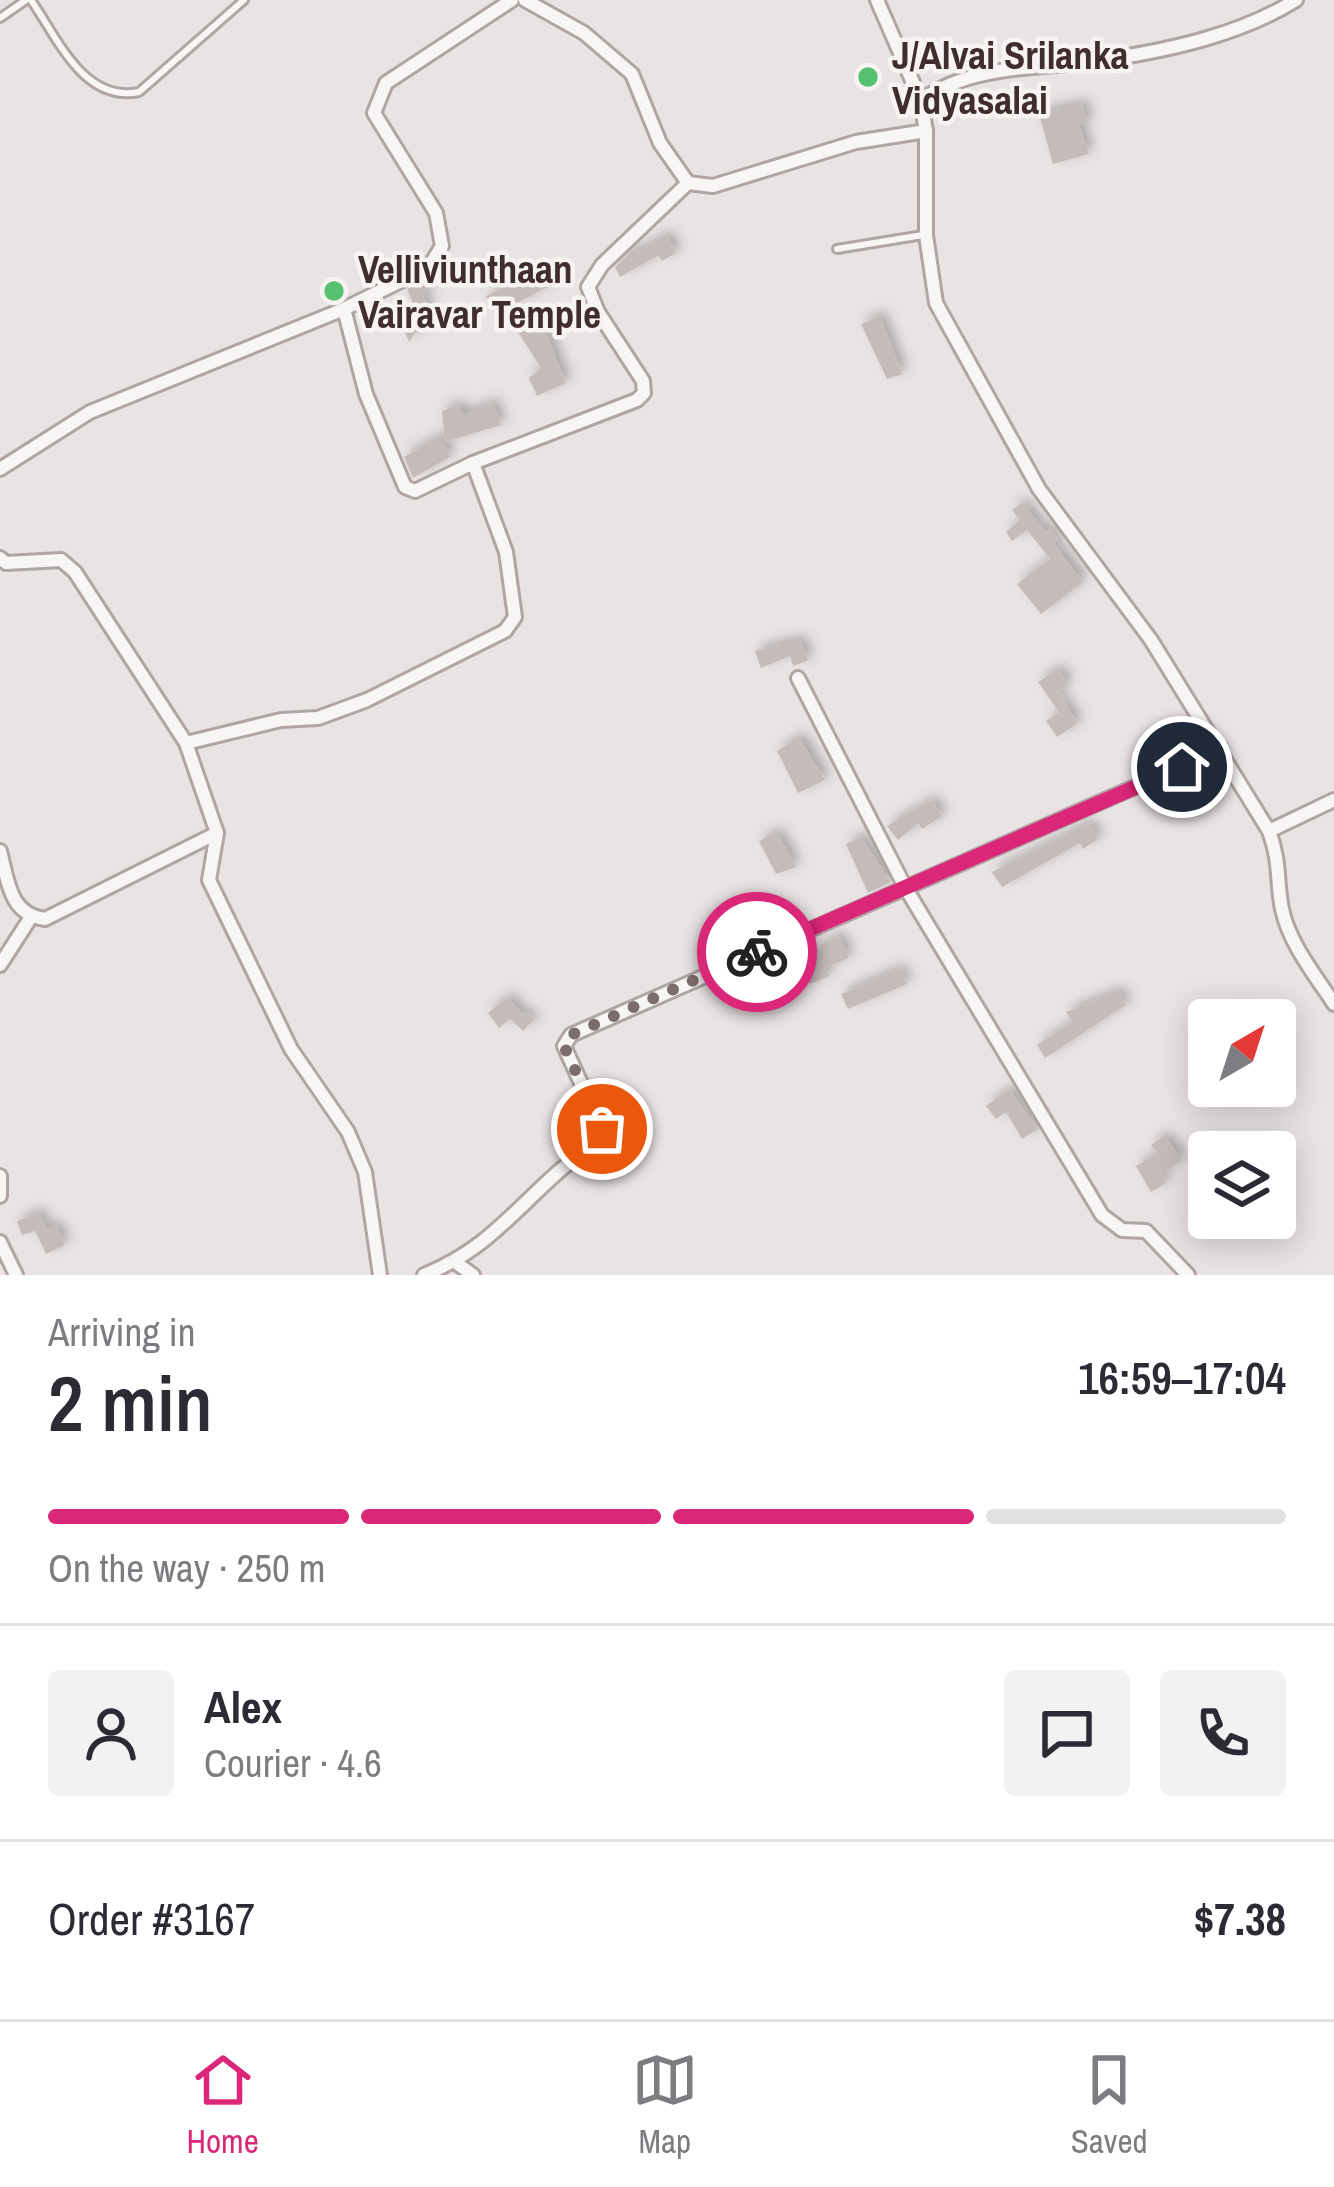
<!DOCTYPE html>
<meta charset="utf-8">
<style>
:root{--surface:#fff;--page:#f2f2f3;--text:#2b2b33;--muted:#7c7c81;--line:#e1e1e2;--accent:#db2777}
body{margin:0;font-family:"Archivo Narrow",sans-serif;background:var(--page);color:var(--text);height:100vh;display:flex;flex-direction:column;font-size:45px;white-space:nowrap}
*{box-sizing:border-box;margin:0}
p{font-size:39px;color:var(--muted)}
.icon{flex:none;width:66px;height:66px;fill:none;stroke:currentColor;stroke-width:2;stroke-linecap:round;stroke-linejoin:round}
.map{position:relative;height:1275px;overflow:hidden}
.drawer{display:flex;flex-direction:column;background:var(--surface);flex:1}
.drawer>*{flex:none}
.needle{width:78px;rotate:39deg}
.buttons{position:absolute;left:1188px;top:999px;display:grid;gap:24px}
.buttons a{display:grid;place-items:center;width:108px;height:108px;border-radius:12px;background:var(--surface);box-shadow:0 6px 30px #0003;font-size:60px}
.pin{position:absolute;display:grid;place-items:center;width:102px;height:102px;color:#fff;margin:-51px;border:6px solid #fff;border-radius:50%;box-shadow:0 3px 12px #0007}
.courier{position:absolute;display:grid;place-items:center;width:120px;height:120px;margin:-60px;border:9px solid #db2777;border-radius:50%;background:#fff;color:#222;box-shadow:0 3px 15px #0007}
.headline em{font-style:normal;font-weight:600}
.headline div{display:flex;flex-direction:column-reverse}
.headline{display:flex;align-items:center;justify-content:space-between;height:204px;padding:0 48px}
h1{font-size:78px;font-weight:600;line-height:90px}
.bar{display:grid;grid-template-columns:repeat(4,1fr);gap:18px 12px;align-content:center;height:144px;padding:0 48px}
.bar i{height:15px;border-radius:9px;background:var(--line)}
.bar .selected{background:var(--accent)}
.bar p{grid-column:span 4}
.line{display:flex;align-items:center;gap:30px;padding:0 48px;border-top:3px solid var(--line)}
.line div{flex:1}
.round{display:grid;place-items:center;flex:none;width:126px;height:126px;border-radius:12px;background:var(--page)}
.tab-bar{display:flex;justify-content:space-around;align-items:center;height:168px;border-top:3px solid var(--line);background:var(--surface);font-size:33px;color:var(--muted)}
.tab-bar a{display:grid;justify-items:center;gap:6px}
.tab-bar .selected{color:var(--accent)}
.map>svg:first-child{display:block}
.building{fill:#c6bbbb;filter:url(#shadow)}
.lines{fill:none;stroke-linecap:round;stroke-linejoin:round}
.service-casing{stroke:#b0a5a5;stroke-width:12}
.minor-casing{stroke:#b0a5a5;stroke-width:18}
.service{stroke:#f8f6f5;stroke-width:6}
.minor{stroke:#f8f6f5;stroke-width:12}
.done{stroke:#7c6d6d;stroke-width:12;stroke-dasharray:0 21.6}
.route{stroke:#db2777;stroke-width:15}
.poi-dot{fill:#56c16f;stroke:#f7f3f3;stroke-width:4.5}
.labels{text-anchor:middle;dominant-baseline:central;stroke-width:9;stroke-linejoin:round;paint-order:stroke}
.poi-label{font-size:39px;font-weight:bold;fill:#402d2d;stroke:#f7f3f3;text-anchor:start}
</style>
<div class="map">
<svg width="1334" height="1275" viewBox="0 0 1334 1275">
<defs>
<filter id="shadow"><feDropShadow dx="5.5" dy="-5.5" stdDeviation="6" flood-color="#0004"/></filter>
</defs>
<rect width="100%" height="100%" fill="#eae3e3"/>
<g class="building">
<path d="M1082,104L1088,122L1079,125L1089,154L1053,164L1039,114Z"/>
<path d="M666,235L676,253L662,261L659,255L620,277L615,267L635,248L638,252Z"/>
<path d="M543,268L553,284L496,314L486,296Z"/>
<path d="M428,279L432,288L421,292L435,324L416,332L409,342L398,315L418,316L407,289Z"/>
<path d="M880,316L902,374L887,379L861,324Z"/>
<path d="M541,321L566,383L537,396L529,378L541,368L518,332Z"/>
<path d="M493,403L501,425L445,442L442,411L459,405L463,415Z"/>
<path d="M440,436L450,457L413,478L404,457Z"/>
<path d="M1022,503L1045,532L1050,529L1058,539L1053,543L1083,582L1041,614L1017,584L1050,559L1027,530L1012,541L1006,532L1020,520L1012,510Z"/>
<path d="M800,640L808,660L793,666L790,656L761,668L755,651Z"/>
<path d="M1058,669L1068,684L1057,692L1078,723L1057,737L1046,721L1059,712L1038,682Z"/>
<path d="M799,737L825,780L798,793L777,751Z"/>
<path d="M932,800L942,816L922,829L918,823L898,840L887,826Z"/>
<path d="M1089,823L1098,839L1083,849L1080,843L1002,887L992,872Z"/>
<path d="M777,832L796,867L776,874L759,841Z"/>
<path d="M861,837L891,882L868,893L846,844Z"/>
<path d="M839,936L849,958L825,968L829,976L810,984L806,977L783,985L777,967L822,951L820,945Z"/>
<path d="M900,969L907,984L848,1009L841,994Z"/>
<path d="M1119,991L1126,1005L1045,1058L1037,1045L1073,1022L1066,1012Z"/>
<path d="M508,997L523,1016L526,1012L534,1019L523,1031L510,1019L499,1028L488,1013Z"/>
<path d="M1009,1089L1038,1129L1022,1139L1006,1112L996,1119L986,1106Z"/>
<path d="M1164,1135L1182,1160L1161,1175L1166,1183L1151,1192L1136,1166L1157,1153L1151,1145Z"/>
<path d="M40,1213L46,1230L56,1225L65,1245L46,1254L35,1231L22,1235L17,1221Z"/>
</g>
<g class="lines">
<defs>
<g id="service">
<path d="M31,0C58,39 84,103 139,92L244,0"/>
<path d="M0,18L26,0"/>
<path d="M837,249L923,235"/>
</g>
<g id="minor">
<path d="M525,0L584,33L632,74L660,143L688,183L713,186L856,142L926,131V235L936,303L1039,489L1151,640L1269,831C1281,864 1276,879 1282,909C1289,943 1315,975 1334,1004"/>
<path d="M877,0L921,101"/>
<path d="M926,131L921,101C972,62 1050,69 1110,59C1174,49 1241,34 1296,0"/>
<path d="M473,463L637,400L644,393L643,381L598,312L588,287L602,265L688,183"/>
<path d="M0,469L90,412L344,309"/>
<path d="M0,558L6,563L61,560L75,572L186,743"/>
<path d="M798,678L905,887L1102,1215L1122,1230L1146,1231L1188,1275"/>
<path d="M1269,831L1334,800"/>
<path d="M0,851C8,881 9,914 45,919L217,833"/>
<path d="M0,965L31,917"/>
<path d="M0,1176V1196"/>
<path d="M0,1242L16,1275"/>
<path d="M455,1262L473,1275"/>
<path d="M380,1275L365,1172L348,1132L291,1049L209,880L217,833L186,743L281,720L318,718L367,700L505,631L515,617L506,552L473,463L415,491L405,487L366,394L344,309L429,267L442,246L436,213L374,113L386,83L512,0"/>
<path d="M424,1275C485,1250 510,1215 557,1173C574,1157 594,1151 602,1129L564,1046L571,1035L1221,749"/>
</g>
</defs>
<use href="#service" class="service-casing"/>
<use href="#minor" class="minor-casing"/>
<use href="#service" class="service"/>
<use href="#minor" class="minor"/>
</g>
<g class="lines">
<path class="done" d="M602,1129L564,1046L571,1035L757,952"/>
<path class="route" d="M757,952L1182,767"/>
</g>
<g class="poi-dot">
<circle cx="868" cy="77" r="12"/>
<circle cx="334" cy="291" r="12"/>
</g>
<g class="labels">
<g class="poi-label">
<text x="892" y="55">J/Alvai Srilanka<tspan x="892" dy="45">Vidyasalai</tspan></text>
<text x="358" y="269">Velliviunthaan<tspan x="358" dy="45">Vairavar Temple</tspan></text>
</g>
</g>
</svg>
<div class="buttons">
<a><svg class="needle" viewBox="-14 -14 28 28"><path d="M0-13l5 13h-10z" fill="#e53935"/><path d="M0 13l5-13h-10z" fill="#7c7c81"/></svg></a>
<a><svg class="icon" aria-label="layers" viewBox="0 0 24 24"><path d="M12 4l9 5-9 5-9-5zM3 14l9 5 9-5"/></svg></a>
</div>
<div class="pin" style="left:602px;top:1129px;background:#ea580c"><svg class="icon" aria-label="bag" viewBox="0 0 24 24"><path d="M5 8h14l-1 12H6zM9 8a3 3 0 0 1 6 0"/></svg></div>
<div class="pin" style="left:1182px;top:767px;background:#1f2937"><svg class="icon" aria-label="home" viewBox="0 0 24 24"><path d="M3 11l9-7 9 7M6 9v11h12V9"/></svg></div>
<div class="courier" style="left:757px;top:952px"><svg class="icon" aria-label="bike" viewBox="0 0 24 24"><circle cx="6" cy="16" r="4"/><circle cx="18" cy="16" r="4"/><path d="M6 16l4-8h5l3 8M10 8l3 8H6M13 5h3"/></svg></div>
</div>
<section class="drawer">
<div class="headline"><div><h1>2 min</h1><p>Arriving in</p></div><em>16:59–17:04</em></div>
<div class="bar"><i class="selected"></i><i class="selected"></i><i class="selected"></i><i></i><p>On the way · 250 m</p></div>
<div class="line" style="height:216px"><a class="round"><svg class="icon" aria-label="person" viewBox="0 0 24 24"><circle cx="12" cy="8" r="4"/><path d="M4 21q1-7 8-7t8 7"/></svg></a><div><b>Alex</b><p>Courier · 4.6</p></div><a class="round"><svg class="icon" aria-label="chat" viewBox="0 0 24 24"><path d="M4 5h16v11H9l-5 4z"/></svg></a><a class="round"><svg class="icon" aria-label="phone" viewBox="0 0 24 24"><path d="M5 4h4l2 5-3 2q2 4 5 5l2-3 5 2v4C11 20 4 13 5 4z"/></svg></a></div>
<div class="line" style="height:156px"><div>Order #3167</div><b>$7.38</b></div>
</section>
<nav class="tab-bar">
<a class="selected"><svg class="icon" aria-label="home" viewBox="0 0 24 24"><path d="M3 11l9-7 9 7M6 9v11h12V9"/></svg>Home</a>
<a><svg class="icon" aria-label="map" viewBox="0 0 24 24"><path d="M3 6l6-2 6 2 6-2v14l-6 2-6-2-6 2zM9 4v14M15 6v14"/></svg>Map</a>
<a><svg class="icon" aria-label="saved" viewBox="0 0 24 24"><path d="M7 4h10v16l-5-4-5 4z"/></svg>Saved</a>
</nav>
